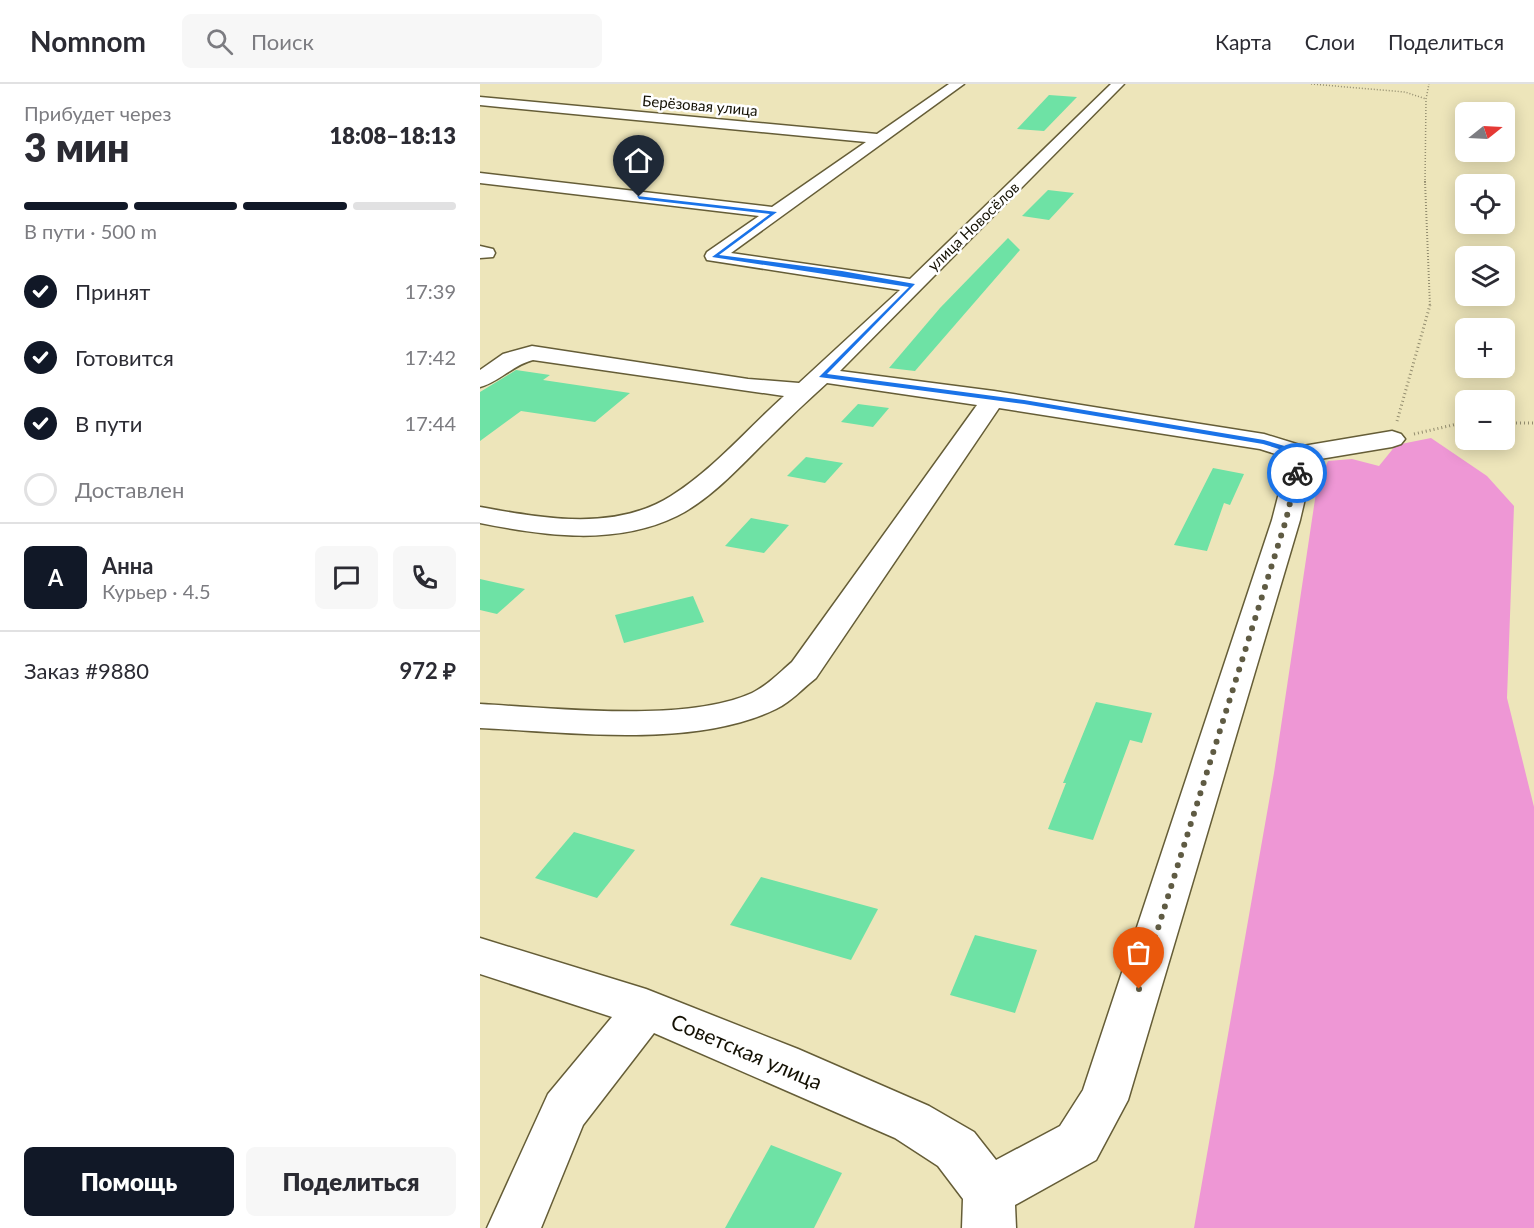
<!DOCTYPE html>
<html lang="ru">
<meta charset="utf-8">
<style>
:root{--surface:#fff;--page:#f7f7f7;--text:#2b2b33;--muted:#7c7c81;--line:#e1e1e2;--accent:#111827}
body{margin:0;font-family:Lato,sans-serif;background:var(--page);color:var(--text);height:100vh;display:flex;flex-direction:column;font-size:22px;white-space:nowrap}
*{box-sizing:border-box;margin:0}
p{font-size:20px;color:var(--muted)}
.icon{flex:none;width:33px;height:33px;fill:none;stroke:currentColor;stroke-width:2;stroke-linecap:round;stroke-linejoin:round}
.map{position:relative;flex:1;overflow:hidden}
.panel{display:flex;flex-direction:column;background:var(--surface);width:480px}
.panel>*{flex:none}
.needle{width:39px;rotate:72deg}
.fabs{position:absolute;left:975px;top:18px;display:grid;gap:12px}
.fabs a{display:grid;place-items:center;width:60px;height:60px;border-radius:9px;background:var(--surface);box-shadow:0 3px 15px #0003;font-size:30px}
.pin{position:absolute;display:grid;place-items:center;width:51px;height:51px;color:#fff;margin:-62px -26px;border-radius:50% 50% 50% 0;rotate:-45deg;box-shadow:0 0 6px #0007}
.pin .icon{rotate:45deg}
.courier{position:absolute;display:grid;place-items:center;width:60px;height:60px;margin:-30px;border:4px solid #1a73e8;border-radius:50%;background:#fff;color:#222;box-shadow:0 2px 8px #0007}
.overview em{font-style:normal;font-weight:800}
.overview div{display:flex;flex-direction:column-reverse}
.overview{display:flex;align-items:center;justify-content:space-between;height:102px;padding:0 24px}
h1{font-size:39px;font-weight:800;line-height:45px}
.bar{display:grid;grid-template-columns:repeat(4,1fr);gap:9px 6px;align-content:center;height:72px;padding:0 24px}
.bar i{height:8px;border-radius:4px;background:var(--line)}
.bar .active{background:var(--accent)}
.bar p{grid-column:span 4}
.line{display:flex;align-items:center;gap:15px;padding:0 24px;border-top:2px solid var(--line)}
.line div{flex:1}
.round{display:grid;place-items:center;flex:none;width:63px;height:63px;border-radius:9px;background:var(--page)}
ol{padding:0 24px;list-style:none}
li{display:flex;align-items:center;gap:18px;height:66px}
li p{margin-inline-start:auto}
li .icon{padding:6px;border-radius:50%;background:var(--accent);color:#fff;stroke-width:4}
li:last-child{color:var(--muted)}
li i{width:33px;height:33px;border:3px solid var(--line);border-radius:50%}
.button{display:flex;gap:12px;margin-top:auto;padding:12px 24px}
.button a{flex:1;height:69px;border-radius:9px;background:var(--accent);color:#fff;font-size:24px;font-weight:800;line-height:69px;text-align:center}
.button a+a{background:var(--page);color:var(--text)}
header{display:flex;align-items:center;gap:36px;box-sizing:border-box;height:84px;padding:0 30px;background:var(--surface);border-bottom:2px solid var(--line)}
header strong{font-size:28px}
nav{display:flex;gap:33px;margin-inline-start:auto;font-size:21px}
.search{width:420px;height:54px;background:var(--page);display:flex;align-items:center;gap:15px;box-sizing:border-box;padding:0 21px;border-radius:9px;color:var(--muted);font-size:22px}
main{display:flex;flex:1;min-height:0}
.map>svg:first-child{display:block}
.green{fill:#ee97d5}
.building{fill:#6ee2a5}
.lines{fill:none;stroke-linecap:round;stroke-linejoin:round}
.minor-casing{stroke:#655d37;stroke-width:3}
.path-far2{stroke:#938d6f;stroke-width:1.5;stroke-dasharray:1 2;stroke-linecap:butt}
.path-far1{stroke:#938d6f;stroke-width:2;stroke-dasharray:1 2;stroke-linecap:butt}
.path{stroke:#938d6f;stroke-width:3;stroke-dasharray:1 3;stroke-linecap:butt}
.minor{fill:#fff;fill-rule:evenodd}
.route{fill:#1a73e8}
.done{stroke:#5f5b43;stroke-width:6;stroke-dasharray:0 10.8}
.labels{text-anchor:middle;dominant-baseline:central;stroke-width:5;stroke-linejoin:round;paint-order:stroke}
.far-street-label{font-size:15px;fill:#131003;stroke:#fff}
.near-street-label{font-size:21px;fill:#131003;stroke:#fff}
</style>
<header>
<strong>Nomnom</strong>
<div class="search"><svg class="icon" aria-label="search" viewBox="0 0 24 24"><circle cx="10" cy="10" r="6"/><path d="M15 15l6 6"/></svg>Поиск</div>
<nav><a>Карта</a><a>Слои</a><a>Поделиться</a></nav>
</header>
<main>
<section class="panel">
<div class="overview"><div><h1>3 мин</h1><p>Прибудет через</p></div><em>18:08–18:13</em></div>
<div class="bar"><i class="active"></i><i class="active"></i><i class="active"></i><i></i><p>В пути · 500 m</p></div>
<ol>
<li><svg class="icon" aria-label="check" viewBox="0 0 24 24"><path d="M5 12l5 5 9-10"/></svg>Принят<p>17:39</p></li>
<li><svg class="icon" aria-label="check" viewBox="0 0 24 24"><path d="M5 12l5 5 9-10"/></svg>Готовится<p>17:42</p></li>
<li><svg class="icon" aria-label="check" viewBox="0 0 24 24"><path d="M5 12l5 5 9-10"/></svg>В пути<p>17:44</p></li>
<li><i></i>Доставлен</li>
</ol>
<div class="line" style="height:108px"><b class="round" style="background:var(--accent);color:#fff">А</b><div><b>Анна</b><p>Курьер · 4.5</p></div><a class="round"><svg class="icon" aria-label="chat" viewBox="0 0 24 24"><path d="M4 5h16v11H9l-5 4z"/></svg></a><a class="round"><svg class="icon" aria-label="phone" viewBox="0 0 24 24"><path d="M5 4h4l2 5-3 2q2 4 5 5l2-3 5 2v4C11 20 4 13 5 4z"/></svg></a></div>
<div class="line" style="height:78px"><div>Заказ #9880</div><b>972 ₽</b></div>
<div class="button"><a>Помощь</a><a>Поделиться</a></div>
</section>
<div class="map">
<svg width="1054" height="1144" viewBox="0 0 1054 1144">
<rect width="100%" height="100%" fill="#ede5ba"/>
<path class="green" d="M951,354L1007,392L1034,422L1027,614L1054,723V1144H714L794,689L837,402L848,377L872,375L899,382L916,361Z"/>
<g class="building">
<path d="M569,11L597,13L564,47L537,45Z"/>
<path d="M568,106L594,109L569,136L542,132Z"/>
<path d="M528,154L540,166L435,287L409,284L460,224Z"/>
<path d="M36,286L70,291L63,296L150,309L115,338L41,327L0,357V308Z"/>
<path d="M378,320L409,324L393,343L361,338Z"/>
<path d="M326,373L363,379L345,399L307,392Z"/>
<path d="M733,384L764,390L750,421L744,419L727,467L694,461Z"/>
<path d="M271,434L309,441L284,469L245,462Z"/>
<path d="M0,495L45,505L17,530L0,526Z"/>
<path d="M213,512L224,538L144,559L135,531Z"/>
<path d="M616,618L672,629L662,659L650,656L613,756L568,745L586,699H583Z"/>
<path d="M94,748L155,766L117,814L55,794Z"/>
<path d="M281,793L398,825L371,876L250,841Z"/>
<path d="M495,851L557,866L535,929L470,911Z"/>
<path d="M291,1061L362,1089L334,1144H245Z"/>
</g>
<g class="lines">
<defs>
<g id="minor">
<path d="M469,0H484L251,169L430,195L631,0H644L360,287L514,307L657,330L784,350L823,362L912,347L921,350L925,355L921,360L912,363L834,376L820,436L648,1016L616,1076L535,1121L536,1144H482L483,1115L458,1082L415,1054L174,949L103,1041L61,1144H7L68,1010L132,933L0,890V854L166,905L318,965L449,1022L494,1048L516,1076L580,1042L603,1006L792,436L808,374L780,365L519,324L336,594C323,604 311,618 296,625C213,665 89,648 0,644V620C74,624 206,639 272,609C287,602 299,589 312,578L497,321L347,299C328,316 309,334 291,352C262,380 233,414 197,432C136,462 65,452 0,439V423C62,434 134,448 191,412C234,385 267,345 304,312L53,276C33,281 19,298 0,303V286L23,270L52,262L268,295L319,299L420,206L227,176L225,172L227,168L279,132L0,99V89L292,123L386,58L0,21V13L397,50Z"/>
<path d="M0,162L13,165L15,169L13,173L0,174Z"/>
</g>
</defs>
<use href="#minor" class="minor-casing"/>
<g class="path-far2">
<path d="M831,0L925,8L946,15"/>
<path d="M945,99L946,15L949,0"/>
</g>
<path class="path-far1" d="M945,97L950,223"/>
<g class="path">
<path d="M917,337L950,221"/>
<path d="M1024,339H1054"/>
<path d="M934,350L986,338"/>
</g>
<use href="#minor" class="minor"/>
</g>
<path class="route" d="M157,112L297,128L239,171L362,187L435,200L347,290L544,316L784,356L825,368L821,389L817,392L814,389L818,371L783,360L544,320L339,293L429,203L232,173L290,130L159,115Z"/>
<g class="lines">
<path class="done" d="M659,905L806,436L817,389"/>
</g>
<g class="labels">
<g class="far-street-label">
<text transform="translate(220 21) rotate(5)">Берёзовая улица</text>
<text transform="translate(493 142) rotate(-44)">улица Новосёлов</text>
</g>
<g class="near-street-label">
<text transform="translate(267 967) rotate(23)">Советская улица</text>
</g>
</g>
</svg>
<div class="fabs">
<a><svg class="needle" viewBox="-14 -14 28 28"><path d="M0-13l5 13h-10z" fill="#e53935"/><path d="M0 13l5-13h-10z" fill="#7c7c81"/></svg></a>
<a><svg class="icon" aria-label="locate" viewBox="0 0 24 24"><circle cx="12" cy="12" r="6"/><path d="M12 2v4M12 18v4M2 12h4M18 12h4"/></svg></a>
<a><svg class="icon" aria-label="layers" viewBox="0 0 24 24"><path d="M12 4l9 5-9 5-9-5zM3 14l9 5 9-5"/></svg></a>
<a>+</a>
<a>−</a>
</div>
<div class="pin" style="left:659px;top:905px;background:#ea580c"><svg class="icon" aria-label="bag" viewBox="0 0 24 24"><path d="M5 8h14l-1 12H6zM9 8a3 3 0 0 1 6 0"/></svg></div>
<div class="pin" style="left:159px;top:113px;background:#1f2937"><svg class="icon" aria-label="home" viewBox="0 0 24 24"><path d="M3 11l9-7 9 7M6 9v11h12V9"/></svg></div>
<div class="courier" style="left:817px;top:389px"><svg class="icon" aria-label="bike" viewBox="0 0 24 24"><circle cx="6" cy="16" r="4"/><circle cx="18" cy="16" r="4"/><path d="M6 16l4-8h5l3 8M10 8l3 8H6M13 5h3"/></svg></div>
</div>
</main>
